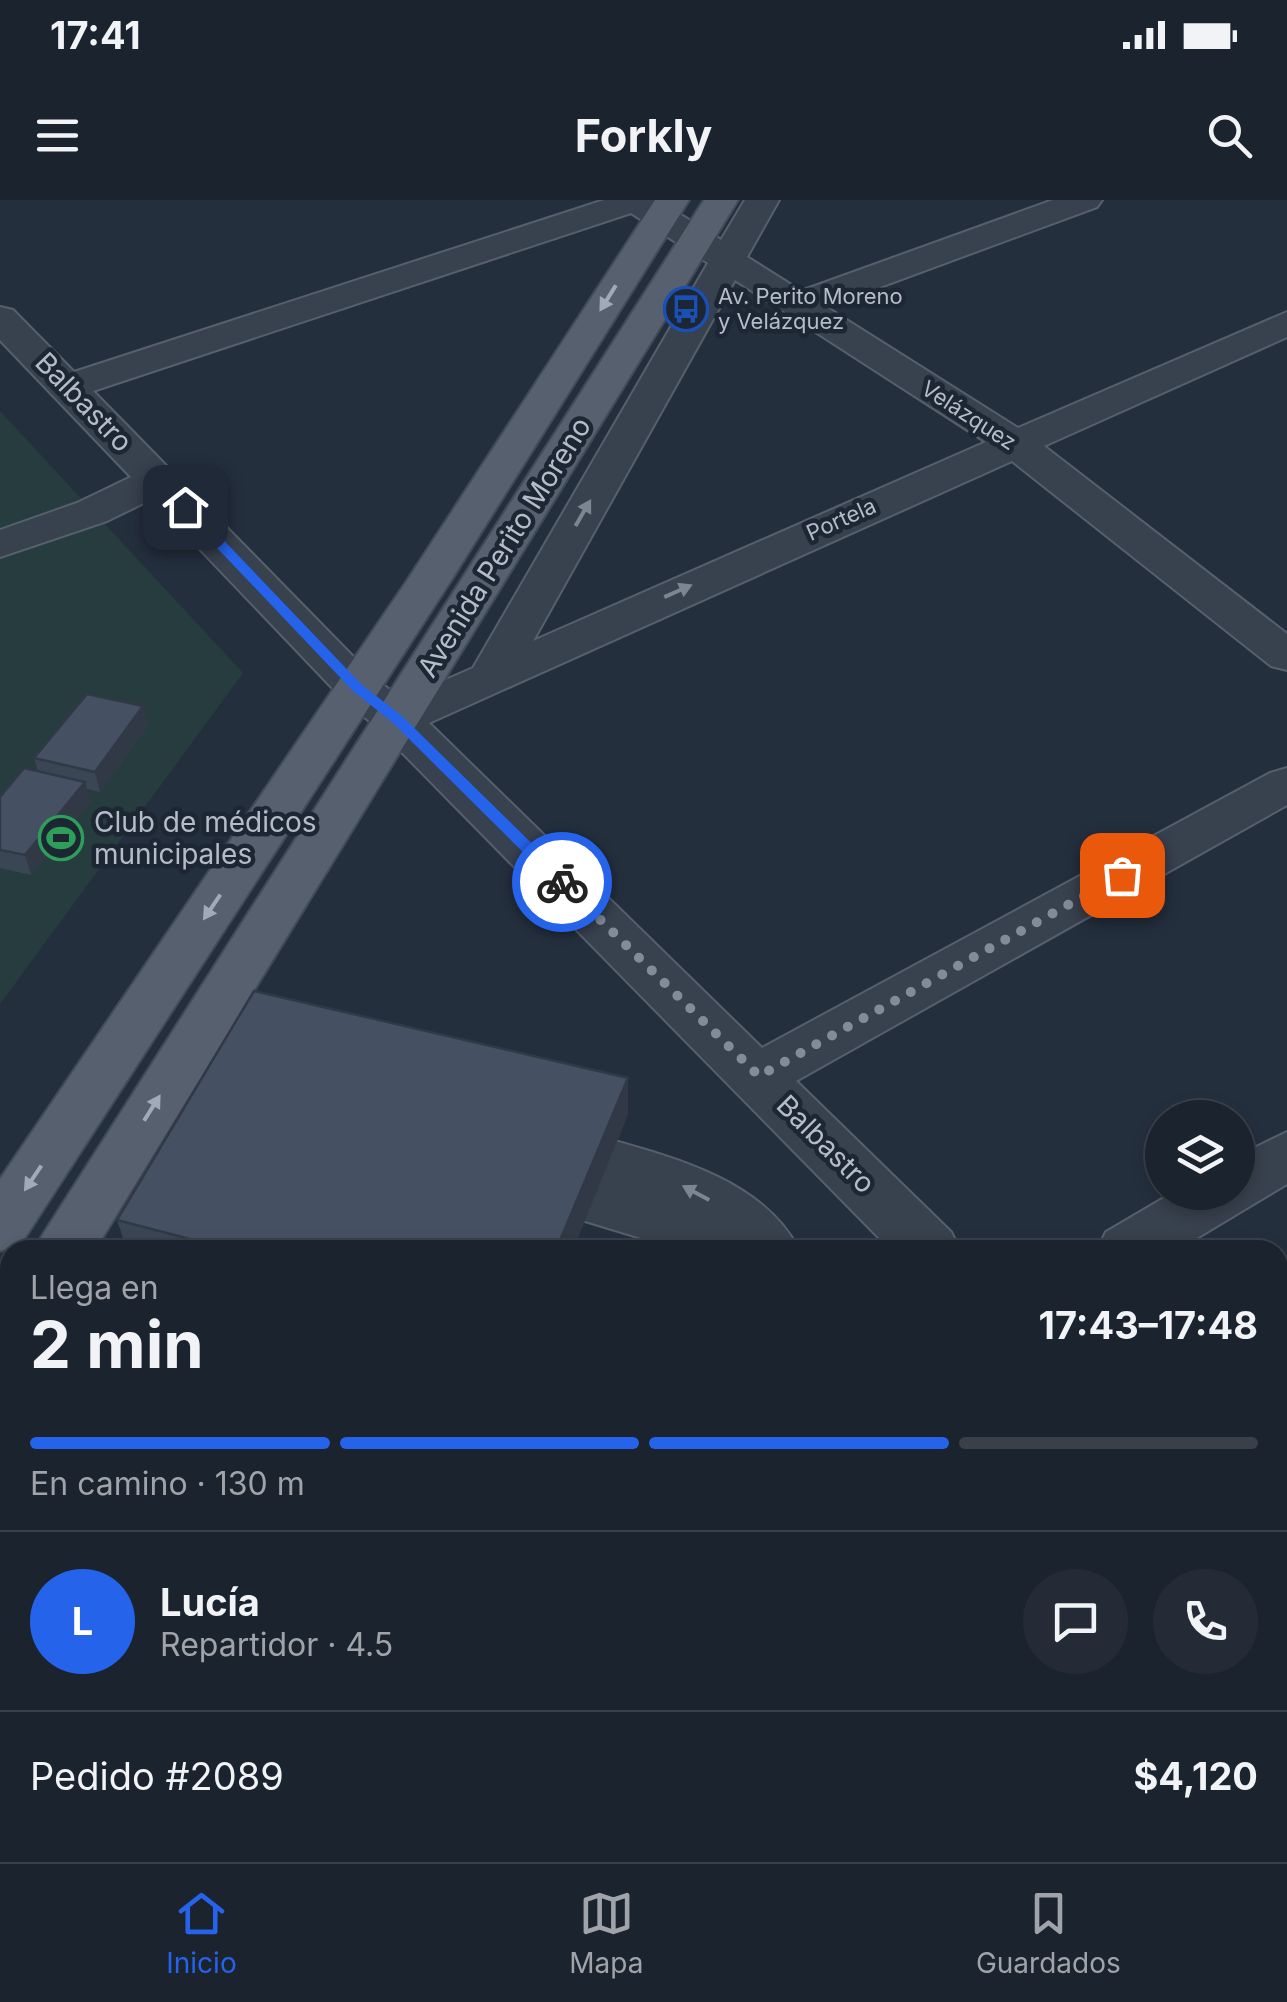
<!DOCTYPE html>
<html lang="es">
<meta charset="utf-8">
<style>
:root{--surface:#1b232e;--page:#242b36;--text:#f1f3f6;--muted:#a0a4aa;--line:#39404a;--accent:#2563eb}
body{margin:0;font-family:Inter,sans-serif;background:var(--page);color:var(--text);height:100vh;display:flex;flex-direction:column;font-size:38px;white-space:nowrap}
*{box-sizing:border-box;margin:0}
p{font-size:32px;color:var(--muted)}
.icon{flex:none;width:55px;height:55px;fill:none;stroke:currentColor;stroke-width:2;stroke-linecap:round;stroke-linejoin:round}
.map{position:relative;flex:1;overflow:hidden}
.panel{position:absolute;left:0px;top:1040px;width:1288px;height:622px;display:flex;flex-direction:column;background:var(--surface);border-radius:30px 30px 0 0;box-shadow:0 5px 15px #0003,0 0 0 2px var(--line)}
.panel>*{flex:none}
.tools{position:absolute;left:1145px;top:900px;display:grid;gap:20px}
.tools a{display:grid;place-items:center;width:110px;height:110px;border-radius:50%;background:var(--surface);box-shadow:0 5px 15px #0003,0 0 0 2px var(--line);font-size:50px}
.pin{position:absolute;display:grid;place-items:center;width:85px;height:85px;color:#fff;margin:-42px;border-radius:20px;box-shadow:0 5px 15px #0006}
.courier{position:absolute;display:grid;place-items:center;width:100px;height:100px;margin:-50px;border:8px solid #2563eb;border-radius:50%;background:#fff;color:#222;box-shadow:0 2px 12px #0007}
.headline em{font-style:normal;font-weight:700}
.headline div{display:flex;flex-direction:column-reverse}
.headline{display:flex;align-items:center;justify-content:space-between;height:170px;padding:0 30px}
h1{font-size:65px;font-weight:700;line-height:75px}
.bar{display:grid;grid-template-columns:repeat(4,1fr);gap:15px 10px;align-content:center;height:120px;padding:0 30px}
.bar i{height:12px;border-radius:8px;background:var(--line)}
.bar .selected{background:var(--accent)}
.bar p{grid-column:span 4}
.line{display:flex;align-items:center;gap:25px;padding:0 30px;border-top:2px solid var(--line)}
.line div{flex:1}
.round{display:grid;place-items:center;flex:none;width:105px;height:105px;border-radius:52px;background:var(--page)}
.status{display:flex;justify-content:space-between;align-items:center;height:70px;padding:0 50px;background:var(--surface);direction:ltr}
.status svg{height:28px;fill:currentColor}
header{display:flex;justify-content:space-between;align-items:center;height:130px;padding:0 30px;background:var(--surface);font-size:45px;font-weight:700}
.tab-bar{display:flex;justify-content:space-around;align-items:center;height:140px;border-top:2px solid var(--line);background:var(--surface);font-size:28px;color:var(--muted)}
.tab-bar a{display:grid;justify-items:center;gap:5px}
.tab-bar .selected{color:var(--accent)}
.map>svg:first-child{display:block}
.green{fill:#263c3f}
.lines{fill:none;stroke-linecap:round;stroke-linejoin:round}
.minor-casing{stroke:#565f6c;stroke-width:4}
.major-casing{stroke:#414a57;stroke-width:4}
.minor{fill:#38414e;fill-rule:evenodd}
.major{fill:#56606e;fill-rule:evenodd}
.tram{stroke:#5a6575;stroke-width:2.5}
.wall{fill:#3b4654}
.shaded-wall{fill:#303945}
.building{fill:#455162;stroke:#303945;stroke-width:2.5}
.oneway{fill:#a1aab7}
.oneway2{fill:#7c8592}
.route{fill:#2563eb}
.done{stroke:#828b98;stroke-width:10;stroke-dasharray:0 18}
.labels{text-anchor:middle;dominant-baseline:central;stroke-width:9;stroke-linejoin:round;paint-order:stroke}
.far-poi-label{font-size:22px;fill:#b4bcc9;stroke:#1d2633;text-anchor:start}
.far-street-label{font-size:22px;fill:#b4bcc9;stroke:#1d2633}
.street-label{font-size:28px;fill:#b4bcc9;stroke:#1d2633}
.poi-label{font-size:28px;fill:#b4bcc9;stroke:#1d2633;text-anchor:start}
</style>
<div class="status"><b>17:41</b><svg viewBox="0 0 49 12"><path d="M0 12V9h3v3zM5 12V6h3v6zM10 12V3h3v9zM15 12V0h3v12zM26 1h20v11H26zM47 4h2v5h-2z"/></svg></div>
<header><svg class="icon" aria-label="menu" viewBox="0 0 24 24"><path d="M4 6h16M4 12h16M4 18h16"/></svg>Forkly<svg class="icon" aria-label="search" viewBox="0 0 24 24"><circle cx="10" cy="10" r="6"/><path d="M15 15l6 6"/></svg></header>
<div class="map">
<svg width="1287" height="1662" viewBox="0 0 1287 1662">
<rect width="100%" height="100%" fill="#242f3e"/>
<path class="green" d="M0,211L243,473L0,804Z"/>
<g class="lines">
<defs>
<g id="minor">
<path d="M604,0H657L721,40L745,0H779L747,57L801,91L1053,0H1102L1097,7L826,107L1018,228L1287,112V137L1044,246L1287,434V470L1271,466L1012,261L429,523L762,848L1270,573L1287,568V605L796,881L951,1032L960,1050H891L380,530L342,498L152,299L107,321L0,357V330L77,303L131,277L0,140V107L13,110L74,172ZM631,13L708,63L473,468L402,499L374,478L93,191ZM735,80L986,242L533,441Z"/>
<path d="M1287,932V984L1177,1050H1097L1106,1032L1174,992H1238V956Z"/>
<path d="M608,939C676,958 765,982 799,1050H664L651,1041L572,1017L563,1000L572,983L587,978L579,962L587,946Z"/>
<path d="M1278,1368L1287,1372V1444L1278,1440Z"/>
<path d="M10,1381V1447L0,1450V1384Z"/>
<path d="M10,1528V1617L0,1621V1533Z"/>
<path d="M131,1652H290L286,1662H127Z"/>
<path d="M605,1652H687L683,1662H601Z"/>
<path d="M760,1652H845L841,1662H756Z"/>
</g>
<g id="major">
<path d="M655,0H689L452,379L21,1044L0,1051V979L408,379Z"/>
<path d="M704,0H738L95,1050H33Z"/>
<path d="M10,1107V1173L0,1177V1111Z"/>
<path d="M1287,1412V1482L1278,1486V1416Z"/>
<path d="M1287,1509V1586L1278,1589V1513Z"/>
<path d="M963,1652H1047L1043,1662H959Z"/>
<path d="M1112,1652H1196L1192,1662H1108Z"/>
</g>
</defs>
<use href="#minor" class="minor-casing"/>
<use href="#major" class="major-casing"/>
<use href="#minor" class="minor"/>
<use href="#major" class="major"/>
<g class="tram">
<path d="M1278,1474L1287,1467"/>
<path d="M1278,1527L1287,1518"/>
<path d="M1044,1662L1056,1652"/>
<path d="M1116,1662L1127,1652"/>
</g>
</g>
<g class="wall">
<path d="M143,506L148,526L100,592L87,589L91,602L31,675L0,668V597L38,572L34,558Z"/>
<path d="M628,914L573,1050H127L117,1020Z"/>
</g>
<g class="shaded-wall">
<path d="M143,506L148,526L100,592L95,572Z"/>
<path d="M85,582L91,602L31,675L25,655Z"/>
<path d="M628,878V914L573,1050H556Z"/>
</g>
<g class="building">
<path d="M87,494L143,506L95,572L34,558Z"/>
<path d="M24,568L85,582L25,655L0,650V597Z"/>
<path d="M254,791L628,878L556,1050H232L117,1020Z"/>
</g>
<defs><path id="oneway-solid" d="M-6-.8H1V-3.2L6.5 0L1 3.2V.8H-6Z" transform="scale(2.5)"/></defs>
<g class="oneway">
<use href="#oneway-solid" transform="translate(608 98) rotate(122)"/>
<use href="#oneway-solid" transform="translate(212 707) rotate(124)"/>
<use href="#oneway-solid" transform="translate(152 908) rotate(-58)"/>
<use href="#oneway-solid" transform="translate(33 978) rotate(124)"/>
</g>
<g class="oneway2">
<use href="#oneway-solid" transform="translate(583 313) rotate(-60)"/>
<use href="#oneway-solid" transform="translate(678 391) rotate(-24)"/>
<use href="#oneway-solid" transform="translate(696 993) rotate(-152)"/>
</g>
<path class="route" d="M181,304H189L362,485L402,516L567,678V685H556L392,522L353,491L181,310Z"/>
<g class="lines">
<path class="done" d="M562,682L759,876L1122,675"/>
</g>
<defs>
<symbol id="bus-ring" viewBox="-11 -11 22 22"><circle r="9.5" fill="#1d2633" stroke="#1a4fb4" stroke-width="1.5"/><path d="M-5-6H5V4H4V6H2V4H-2V6H-4V4H-5ZM-3.5-4V0h7V-4ZM-3.5 1.2v1.5H-2V1.2ZM2 1.2v1.5H3.5V1.2Z" fill="#1a4fb4"/></symbol>
<symbol id="stadium-ring" viewBox="-11 -11 22 22"><circle r="9.5" fill="#1d2633" stroke="#2e9e5b" stroke-width="1.5"/><path d="M0-5a6.5 5 0 1 0 0 10a6.5 5 0 1 0 0-10ZM-3.5-1.8h7v3.6h-7Z" fill="#2e9e5b"/></symbol>
</defs>
<g fill-rule="evenodd">
<use href="#bus-ring" x="661" y="84" width="50" height="50"/>
<use href="#stadium-ring" x="36" y="613" width="50" height="50"/>
</g>
<g class="labels">
<g class="far-poi-label">
<text x="718" y="96">Av. Perito Moreno<tspan x="718" dy="25">y Velázquez</tspan></text>
</g>
<g class="far-street-label">
<text transform="translate(969 215) rotate(33)">Velázquez</text>
<text transform="translate(841 319) rotate(-24)">Portela</text>
</g>
<g class="street-label">
<text transform="translate(84 202) rotate(46)">Balbastro</text>
<text transform="translate(504 347) rotate(-58)">Avenida Perito Moreno</text>
<text transform="translate(826 944) rotate(45)">Balbastro</text>
</g>
<g class="poi-label">
<text x="94" y="622">Club de médicos<tspan x="94" dy="32">municipales</tspan></text>
</g>
</g>
</svg>
<div class="tools">
<a><svg class="icon" aria-label="layers" viewBox="0 0 24 24"><path d="M12 4l9 5-9 5-9-5zM3 14l9 5 9-5"/></svg></a>
</div>
<div class="pin" style="left:1122px;top:675px;background:#ea580c"><svg class="icon" aria-label="bag" viewBox="0 0 24 24"><path d="M5 8h14l-1 12H6zM9 8a3 3 0 0 1 6 0"/></svg></div>
<div class="pin" style="left:185px;top:307px;background:#1f2937"><svg class="icon" aria-label="home" viewBox="0 0 24 24"><path d="M3 11l9-7 9 7M6 9v11h12V9"/></svg></div>
<div class="courier" style="left:562px;top:682px"><svg class="icon" aria-label="bike" viewBox="0 0 24 24"><circle cx="6" cy="16" r="4"/><circle cx="18" cy="16" r="4"/><path d="M6 16l4-8h5l3 8M10 8l3 8H6M13 5h3"/></svg></div>
<section class="panel">
<div class="headline"><div><h1>2 min</h1><p>Llega en</p></div><em>17:43–17:48</em></div>
<div class="bar"><i class="selected"></i><i class="selected"></i><i class="selected"></i><i></i><p>En camino · 130 m</p></div>
<div class="line" style="height:180px"><b class="round" style="background:var(--accent);color:#fff">L</b><div><b>Lucía</b><p>Repartidor · 4.5</p></div><a class="round"><svg class="icon" aria-label="chat" viewBox="0 0 24 24"><path d="M4 5h16v11H9l-5 4z"/></svg></a><a class="round"><svg class="icon" aria-label="phone" viewBox="0 0 24 24"><path d="M5 4h4l2 5-3 2q2 4 5 5l2-3 5 2v4C11 20 4 13 5 4z"/></svg></a></div>
<div class="line" style="height:130px"><div>Pedido #2089</div><b>$4,120</b></div>
</section>
</div>
<nav class="tab-bar">
<a class="selected"><svg class="icon" aria-label="home" viewBox="0 0 24 24"><path d="M3 11l9-7 9 7M6 9v11h12V9"/></svg>Inicio</a>
<a><svg class="icon" aria-label="map" viewBox="0 0 24 24"><path d="M3 6l6-2 6 2 6-2v14l-6 2-6-2-6 2zM9 4v14M15 6v14"/></svg>Mapa</a>
<a><svg class="icon" aria-label="saved" viewBox="0 0 24 24"><path d="M7 4h10v16l-5-4-5 4z"/></svg>Guardados</a>
</nav>
